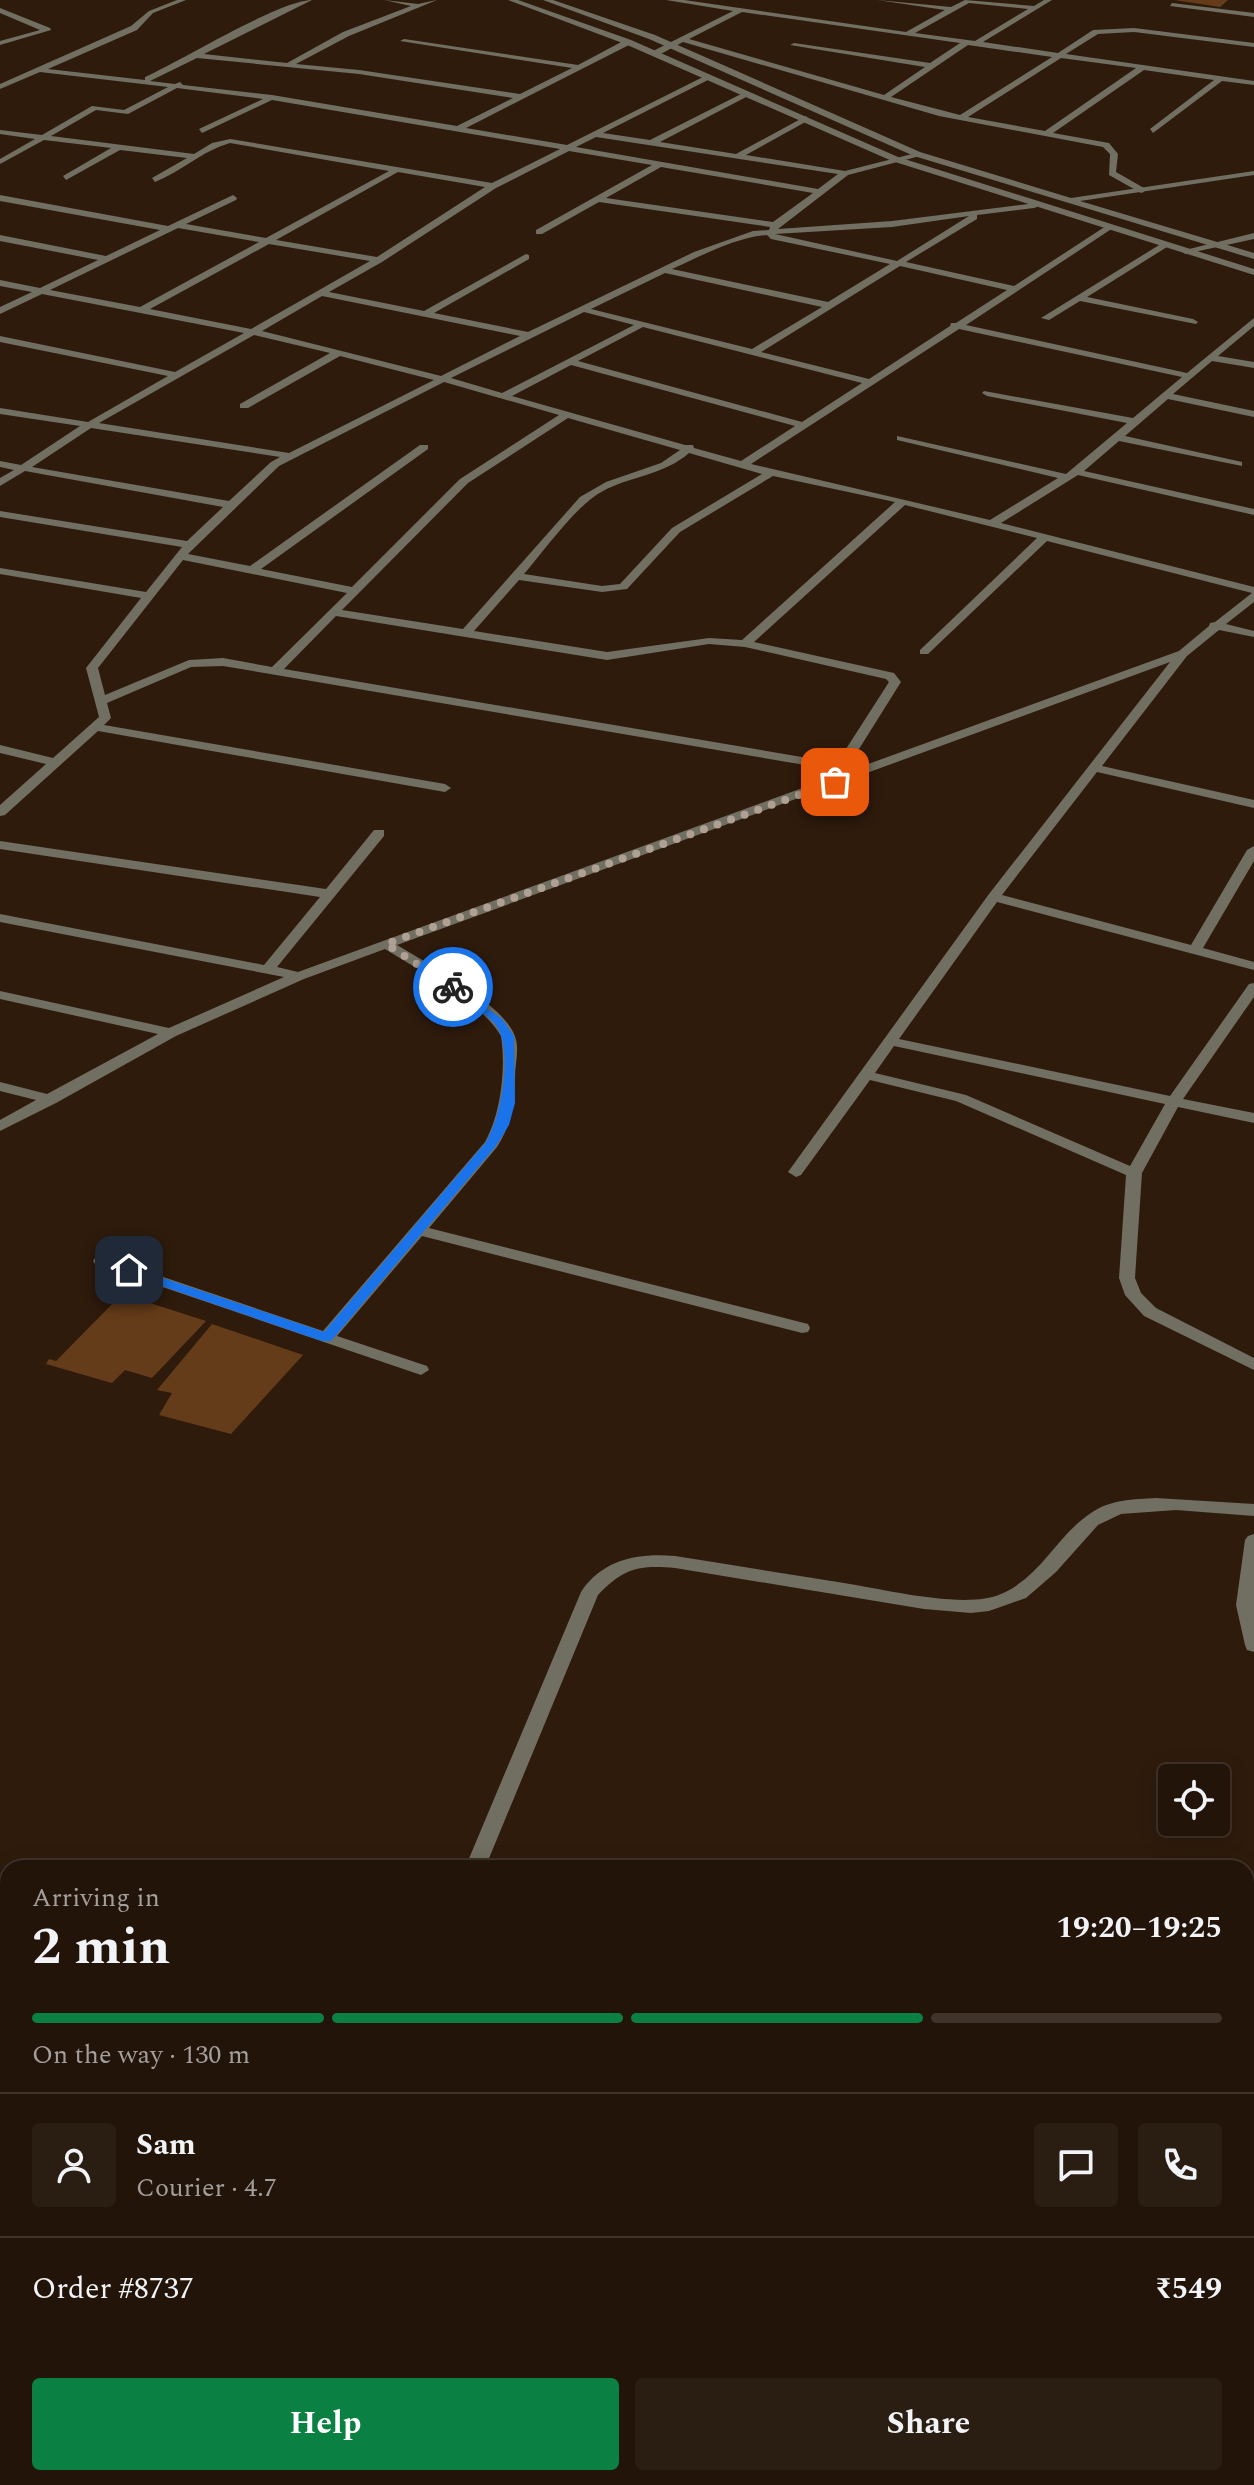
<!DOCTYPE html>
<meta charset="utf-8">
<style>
:root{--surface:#221409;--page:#2a1d12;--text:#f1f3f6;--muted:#a29e9c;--line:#3f332a;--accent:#0b8043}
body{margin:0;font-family:Spectral,serif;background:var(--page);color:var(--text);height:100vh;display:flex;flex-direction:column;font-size:30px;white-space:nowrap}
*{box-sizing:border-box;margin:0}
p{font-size:26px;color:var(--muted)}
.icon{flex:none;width:44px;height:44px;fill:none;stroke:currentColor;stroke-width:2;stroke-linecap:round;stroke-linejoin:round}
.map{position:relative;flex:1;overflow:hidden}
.panel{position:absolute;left:0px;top:1860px;width:1254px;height:626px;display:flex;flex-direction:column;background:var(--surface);border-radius:24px 24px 0 0;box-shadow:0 4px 20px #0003,0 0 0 2px var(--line)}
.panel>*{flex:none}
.buttons{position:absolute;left:1158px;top:1764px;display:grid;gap:16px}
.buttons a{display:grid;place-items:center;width:72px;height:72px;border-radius:8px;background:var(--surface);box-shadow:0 4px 20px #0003,0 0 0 2px var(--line);font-size:40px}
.pin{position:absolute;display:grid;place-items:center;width:68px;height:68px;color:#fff;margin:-34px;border-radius:16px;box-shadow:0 4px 12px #0006}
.courier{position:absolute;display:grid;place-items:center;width:80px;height:80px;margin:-40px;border:6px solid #1a73e8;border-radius:50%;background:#fff;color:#222;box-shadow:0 2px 10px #0007}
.overview em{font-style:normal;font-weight:700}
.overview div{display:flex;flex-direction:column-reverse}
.overview{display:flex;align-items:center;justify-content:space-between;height:136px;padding:0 32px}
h1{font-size:52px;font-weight:700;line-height:60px}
.bar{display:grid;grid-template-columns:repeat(4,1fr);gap:12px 8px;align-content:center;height:96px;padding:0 32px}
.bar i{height:10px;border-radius:6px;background:var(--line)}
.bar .current{background:var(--accent)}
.bar p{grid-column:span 4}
.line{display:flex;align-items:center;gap:20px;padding:0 32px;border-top:2px solid var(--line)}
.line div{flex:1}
.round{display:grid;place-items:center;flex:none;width:84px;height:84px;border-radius:8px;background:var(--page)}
.primary-button{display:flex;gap:16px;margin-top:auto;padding:16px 32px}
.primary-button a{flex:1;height:92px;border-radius:8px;background:var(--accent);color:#fff;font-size:32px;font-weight:700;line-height:92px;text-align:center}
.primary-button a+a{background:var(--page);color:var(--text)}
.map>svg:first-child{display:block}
.building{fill:#653c19}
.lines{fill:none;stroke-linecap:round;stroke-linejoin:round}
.minor{fill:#716e62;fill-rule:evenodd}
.tertiary{fill:#716e62;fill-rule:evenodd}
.route{fill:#1a73e8}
.done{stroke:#afa094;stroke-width:8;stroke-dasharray:0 14.4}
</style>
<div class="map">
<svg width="1254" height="2485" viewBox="0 0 1254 2485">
<rect width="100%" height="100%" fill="#2e1b0c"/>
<g class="building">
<path d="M1174,0H1228L1220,7Z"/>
<path d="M122,1294L206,1321L152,1378L125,1370L112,1383L46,1364L49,1359L56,1361Z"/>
<path d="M212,1324L303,1355L231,1434L159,1415L172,1393L157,1390Z"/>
</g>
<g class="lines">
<g class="minor">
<path d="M177,0H186L153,13L137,30L48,69L145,80V77C181,61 280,0 312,0L204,54L287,63L343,32L411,6L384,0L418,4L437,0L349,36L296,64L359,70L520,94L572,68L400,41L404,39L578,65L625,40H631V44L466,128L567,145L709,74L712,78L603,133L650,140L747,91L750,95L660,142L736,154L806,116L809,120L746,155L845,171L920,152V156L848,175L778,229L892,221L1037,203V207L1034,208L977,215V219L906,262L1014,286L1106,226L1113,228L966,325L1187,373L1254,318V326L1218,356L1254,362V368L1212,361L1173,394L1254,411V417L1168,399L1125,436L1242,462V466L1119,441L1084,471L1254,509V515L1078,475L1001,523L1254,587V602L1226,624L1254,631V637L1219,630L1187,656L1102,766L1254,800V808L1097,772L1002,895L1191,945L1247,850L1254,846V861L1203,948L1254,962V970L997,902L899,1039L1170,1096L1249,984L1254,983V997L1183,1099L1254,1113V1123L1178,1107L1142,1173L1135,1278L1141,1293L1156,1308L1254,1358V1370L1144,1316L1125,1295L1119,1278L1126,1175L956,1101L870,1080L801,1175L796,1177L788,1172L989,894L1170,662L397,945C426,963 509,1006 516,1040C519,1051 515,1065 515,1077C515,1102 511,1125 497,1147L429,1228L808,1324L810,1328L808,1332L802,1333L422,1236L337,1336L427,1366L429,1370L421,1375L95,1264L93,1261L95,1258H107L323,1331L485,1142C501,1114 506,1068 501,1036C479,999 421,972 385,949L304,979L176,1036L56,1103L0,1131V1120L36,1100L0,1091V1082L47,1094L158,1034L0,999V991L169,1028L284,977L0,922V914L264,965L320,897L0,849V841L326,889L374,830H384V836L277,967L298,972L846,772L223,666L191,667L107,703L111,718L104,725L445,784L451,788L445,792L98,731L5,815L0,816V805L46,764L0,753V745L53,758L99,717L86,668L141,598L0,574V568L146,592L182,547L0,517V511L187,541L223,507L25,471L0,486V478L14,470L0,467V461L21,465L80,426L0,414V408L88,422L168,376L0,342V336L175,372L244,333L42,294L0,314V307L32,292L0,286V280L40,288L98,260L0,241V235L106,256L160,230L0,201V195L168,226L233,195L237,198L236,200L186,224L266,238L389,171L230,143C202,151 182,171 155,182L152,178L187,158L120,150L66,180L63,176L111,148L44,140L0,164V159L35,139L0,134V130L42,135L92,106L124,110L168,87L40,72L0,89V84L131,26L149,11ZM197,58L359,74L513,98L457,126L272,95L183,85L180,82L175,84L150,81ZM177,88L263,99L199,129L202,133L272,100L560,149L492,183L230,139L212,143L194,154L51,136L96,110L128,114ZM596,137L838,174L818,189L576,147ZM569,151L652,165L536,230V234H542L599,202L770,227L769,230L753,231L694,252L528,332L434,313L529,259V255L526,254L424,311L329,292L382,262L496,188ZM661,167L813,193L773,222L606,198ZM398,172L485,187L377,257L276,240ZM969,216L897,261L775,234L892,227ZM178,228L259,242L140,307L50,290ZM767,235L771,239L890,264L828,302L672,269C701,256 736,237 767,235ZM269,244L370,261L251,329L150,309ZM900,266L1007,290L956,323H951L950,326L869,379L761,352ZM665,273L822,307L752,349L591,309ZM322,296L520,336L441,376L262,331ZM584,312L634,325L502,393L451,378ZM643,327L862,383L802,422L578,361ZM959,329L1182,377L1133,418L984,391L982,393L987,396L1127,423L1066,474L897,436V440L1058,478L990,520L751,464ZM254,335L330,353L240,404V408H248L340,356L434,380L289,453L99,423ZM571,365L795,426L741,461L694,448L693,445H685L512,396ZM444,382L559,415L460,479L352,587L261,569L428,449V445H420L250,566L188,554L279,466ZM568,418L680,450L661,463L606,482L580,497L463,629L342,610L468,483ZM91,428L280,457L271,462L229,501L32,467ZM689,453L762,474L672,528L620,584L602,586L524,574C545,550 576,505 603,491C631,476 664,475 689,453ZM773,476L895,502L742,640L709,638L607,652L474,631L519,580L602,592L627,589L680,532ZM905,505L1037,538L920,650V654H928L1047,541L1252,593L1215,622L1210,623L1209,626L1179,651L860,767L849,765L901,682L894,673L754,642ZM183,560L347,593L272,667L223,658L189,660L105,695L98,668ZM336,616L607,660L709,644L745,647L886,679L889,682L837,763L284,669ZM894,1046L1165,1104L1130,1166L966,1095L875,1073Z"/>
<path d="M666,0H684L906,32L945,10L877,0L951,7L965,0L1034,6L1044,0H1052L983,42L1058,53L1093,30L1134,28L1254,43V47L1134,32L1098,34L1066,54L1254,81V85L1222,81L1153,133L1150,129L1214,80L1144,70L1053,133L1109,143L1118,154L1116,172L1144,188V192L1141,193L1109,175L1110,154L1103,147L939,116L683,42L659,55H653V51L733,11ZM969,3L1028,9L975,41L915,33ZM742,12L960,43L930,63L794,43L790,45L925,67L884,95L689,39ZM968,45L1052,57L960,115L891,97ZM1061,58L1136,68L1045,131L968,117Z"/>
<path d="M1172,3L1254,13V17L1170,6Z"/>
<path d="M0,8L50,28L51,30L0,45V41L40,30L0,13Z"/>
<path d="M1254,233V239L1185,254L1181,251Z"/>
<path d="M1164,242L1168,245L1167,247L1087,297L1193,319L1198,322L1196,324L1080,301L1049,320L1041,318Z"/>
<path d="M1156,1498L1254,1504V1516L1176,1510L1121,1514L1098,1525L1056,1572L1026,1598L989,1611L971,1613L924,1609L675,1568C639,1565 624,1568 598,1595L485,1868H465L581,1592C603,1559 638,1553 675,1556C731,1565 788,1574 844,1583C883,1589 966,1610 1001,1594C1041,1577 1057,1535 1091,1513C1109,1500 1134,1499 1156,1498Z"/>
<path d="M1254,1534V1652L1247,1650L1245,1645L1236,1605L1245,1540L1248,1536Z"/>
</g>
<g class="tertiary">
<path d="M508,0H518L631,40L898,157L1254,269V275L892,161L625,44Z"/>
<path d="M543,0H553L655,35L920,152L1071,198L1254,171V175L1080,201L1254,253V259L914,156L649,39Z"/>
</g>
</g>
<path class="route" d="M453,984L502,1019L514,1036L515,1103L509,1125L496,1146L331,1341H322L124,1273V1268H133L324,1332L486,1142C501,1118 515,1046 494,1023C482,1010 463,1000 449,990Z"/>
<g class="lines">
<path class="done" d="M453,987L386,944L835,782"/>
</g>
</svg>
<div class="buttons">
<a><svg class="icon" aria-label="locate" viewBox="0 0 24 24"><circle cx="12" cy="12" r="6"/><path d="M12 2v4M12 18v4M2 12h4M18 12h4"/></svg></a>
</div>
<div class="pin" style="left:835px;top:782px;background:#ea580c"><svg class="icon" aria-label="bag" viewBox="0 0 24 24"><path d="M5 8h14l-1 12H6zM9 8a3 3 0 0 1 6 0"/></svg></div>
<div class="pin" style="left:129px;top:1270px;background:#1f2937"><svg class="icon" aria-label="home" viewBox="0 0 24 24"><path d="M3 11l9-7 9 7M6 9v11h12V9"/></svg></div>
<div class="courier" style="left:453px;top:987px"><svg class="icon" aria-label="bike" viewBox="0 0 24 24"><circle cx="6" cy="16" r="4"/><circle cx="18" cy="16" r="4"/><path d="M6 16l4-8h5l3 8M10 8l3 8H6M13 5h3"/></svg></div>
<section class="panel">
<div class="overview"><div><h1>2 min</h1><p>Arriving in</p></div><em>19:20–19:25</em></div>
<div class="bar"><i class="current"></i><i class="current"></i><i class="current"></i><i></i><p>On the way · 130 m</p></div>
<div class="line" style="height:144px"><a class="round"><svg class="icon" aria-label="person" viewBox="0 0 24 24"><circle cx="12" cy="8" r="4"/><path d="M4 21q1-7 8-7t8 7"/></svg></a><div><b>Sam</b><p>Courier · 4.7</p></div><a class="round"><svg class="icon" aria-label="chat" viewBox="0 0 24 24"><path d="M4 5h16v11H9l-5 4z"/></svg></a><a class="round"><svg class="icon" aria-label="phone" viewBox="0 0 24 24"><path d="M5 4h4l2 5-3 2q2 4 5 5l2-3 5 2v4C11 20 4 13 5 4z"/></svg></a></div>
<div class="line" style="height:104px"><div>Order #8737</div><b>₹549</b></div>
<div class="primary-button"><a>Help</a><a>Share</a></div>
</section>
</div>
